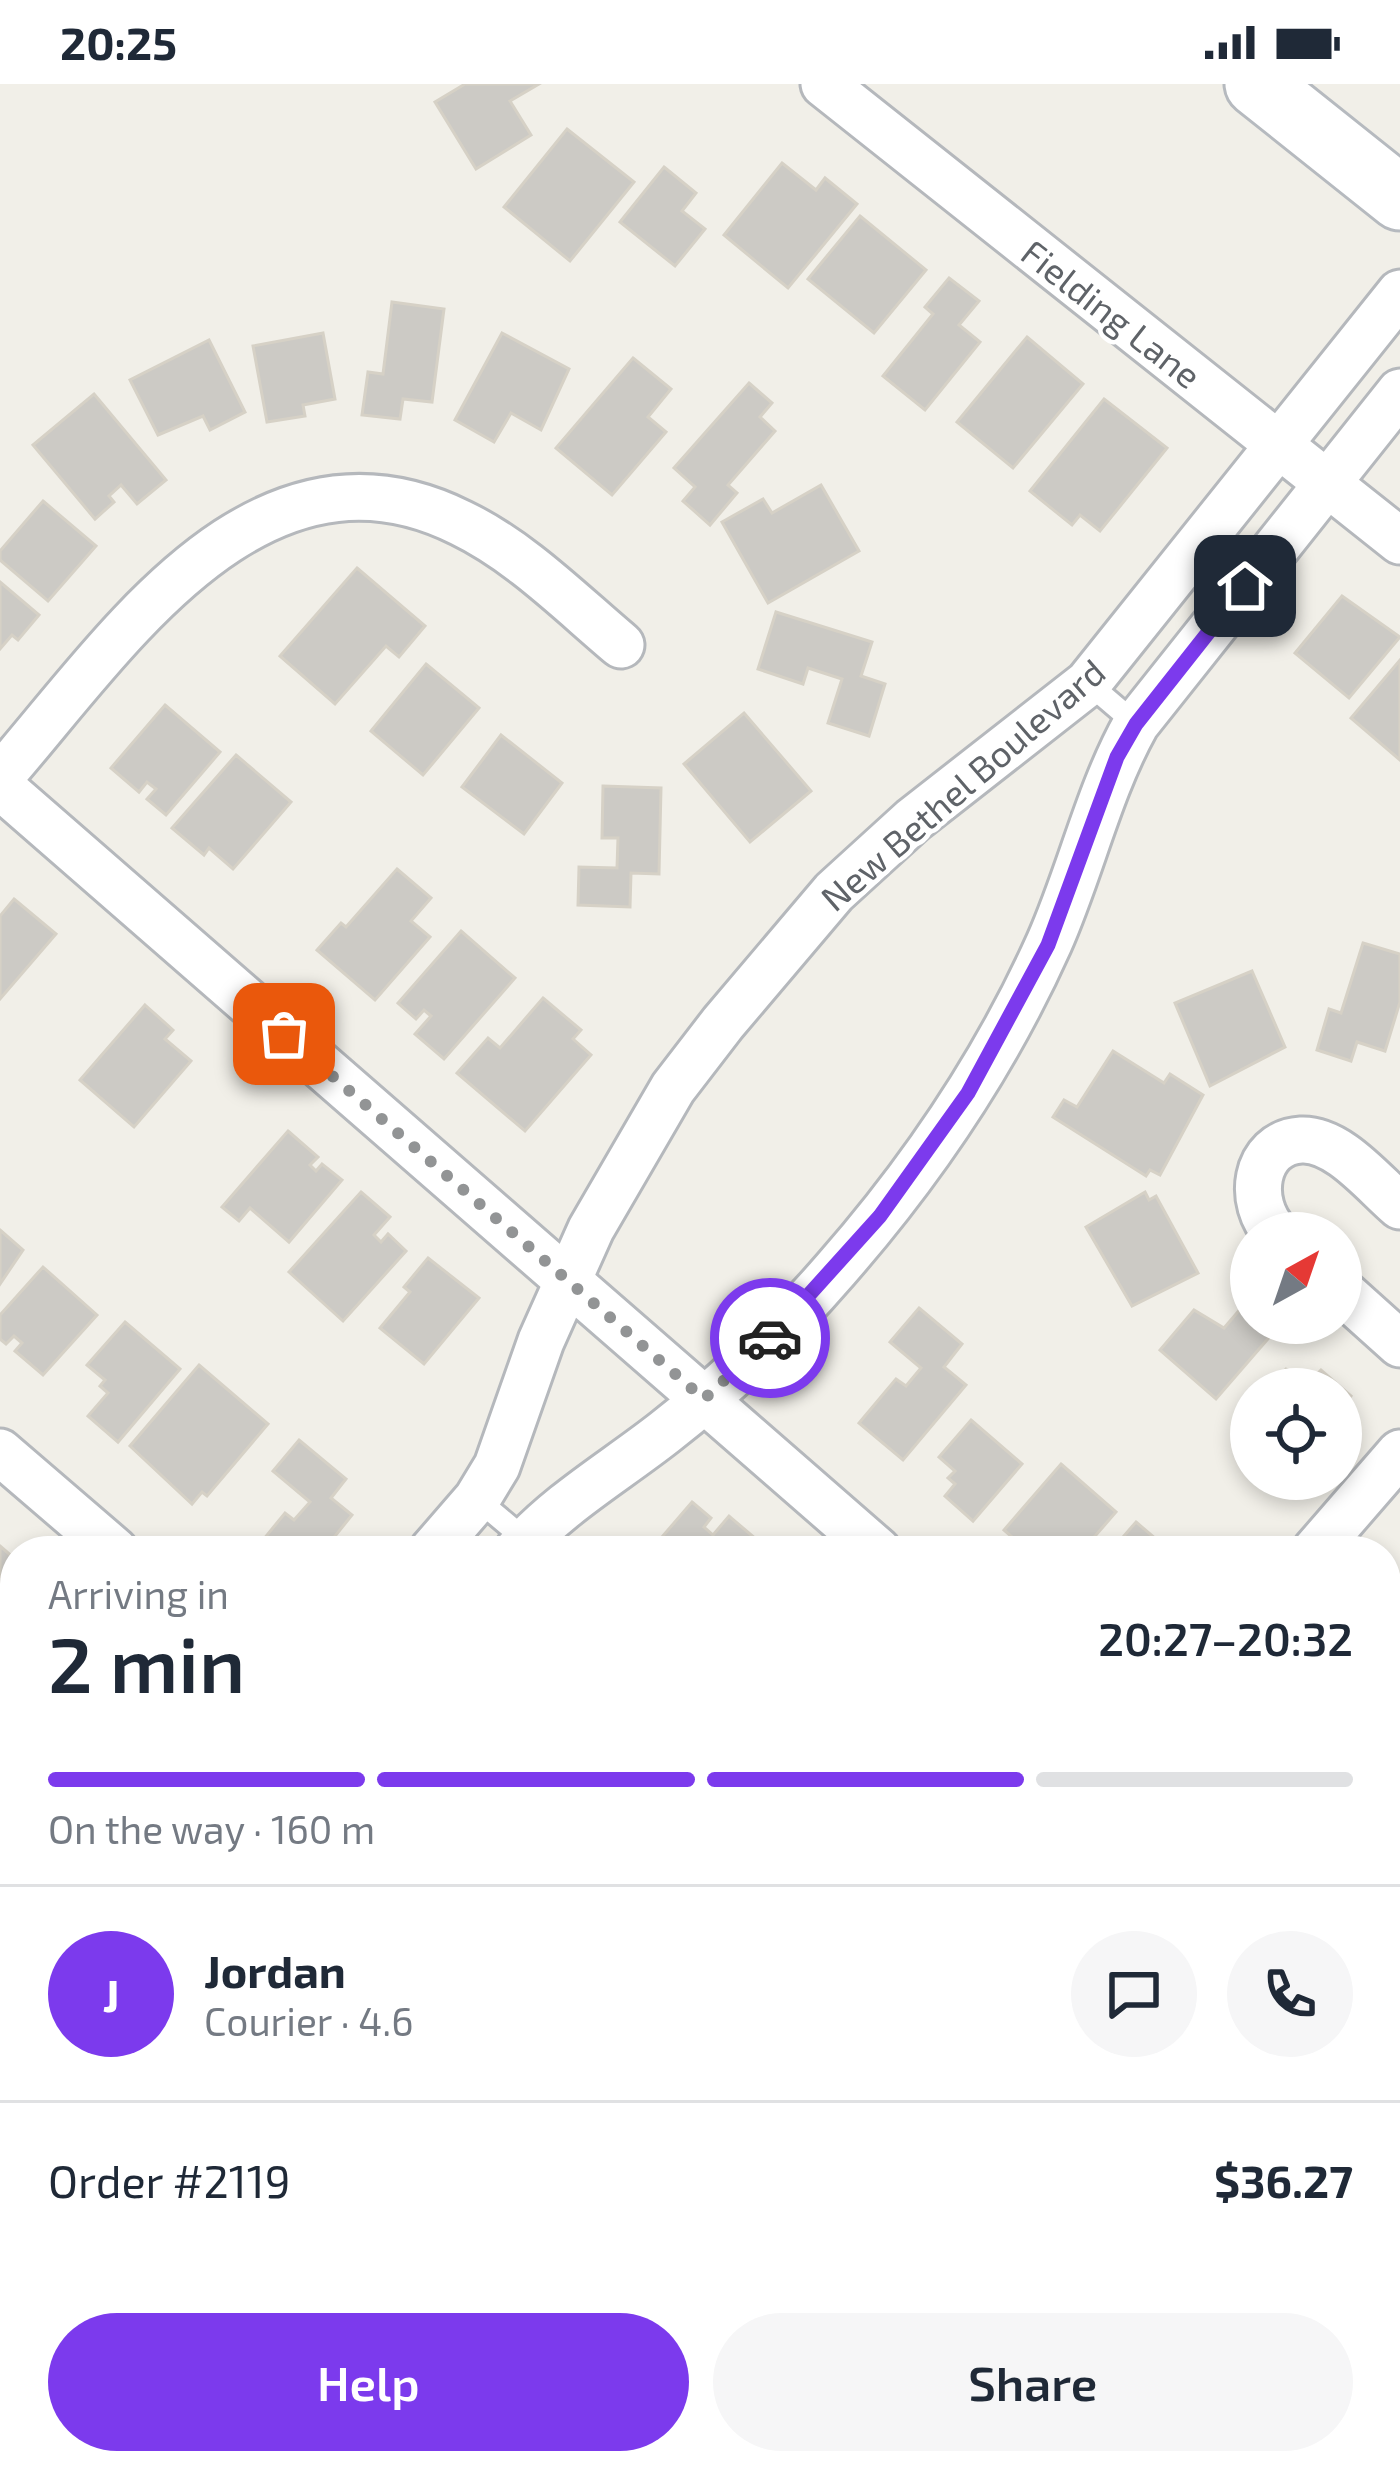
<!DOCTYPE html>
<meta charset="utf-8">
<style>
:root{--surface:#fff;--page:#f6f6f7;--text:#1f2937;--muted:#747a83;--line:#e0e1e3;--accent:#7c3aed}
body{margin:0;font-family:"Exo 2",sans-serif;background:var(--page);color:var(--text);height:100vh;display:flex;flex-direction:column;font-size:45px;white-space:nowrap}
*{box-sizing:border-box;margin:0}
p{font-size:39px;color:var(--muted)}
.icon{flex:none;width:66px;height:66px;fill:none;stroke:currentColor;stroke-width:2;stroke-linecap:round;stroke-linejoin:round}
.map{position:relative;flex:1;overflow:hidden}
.sheet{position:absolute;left:0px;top:1452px;width:1401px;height:939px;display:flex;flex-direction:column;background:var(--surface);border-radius:48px 48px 0 0;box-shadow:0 6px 18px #0003}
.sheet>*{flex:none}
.needle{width:78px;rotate:40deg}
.buttons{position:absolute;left:1230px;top:1128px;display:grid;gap:24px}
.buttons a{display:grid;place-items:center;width:132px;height:132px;border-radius:50%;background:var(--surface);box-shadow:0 6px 18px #0003;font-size:60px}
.pin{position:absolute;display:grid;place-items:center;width:102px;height:102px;color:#fff;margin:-51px;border-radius:24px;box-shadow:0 6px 18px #0006}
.courier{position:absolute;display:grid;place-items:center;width:120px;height:120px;margin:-60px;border:9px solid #7c3aed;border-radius:50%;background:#fff;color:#222;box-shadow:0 3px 15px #0007}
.head em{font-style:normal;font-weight:600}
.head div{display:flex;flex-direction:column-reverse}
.head{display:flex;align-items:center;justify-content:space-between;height:204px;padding:0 48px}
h1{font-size:78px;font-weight:600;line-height:90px}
.bar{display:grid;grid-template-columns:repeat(4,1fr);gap:18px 12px;align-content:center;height:144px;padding:0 48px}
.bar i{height:15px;border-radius:9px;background:var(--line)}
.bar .selected{background:var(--accent)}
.bar p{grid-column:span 4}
.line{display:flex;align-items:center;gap:30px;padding:0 48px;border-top:3px solid var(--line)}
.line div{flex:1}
.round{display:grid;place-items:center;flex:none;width:126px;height:126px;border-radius:63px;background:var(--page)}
.action{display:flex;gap:24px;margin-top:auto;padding:24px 48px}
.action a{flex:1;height:138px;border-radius:72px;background:var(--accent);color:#fff;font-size:48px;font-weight:600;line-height:138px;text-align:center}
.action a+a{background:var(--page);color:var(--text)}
.status{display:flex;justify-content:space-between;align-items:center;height:84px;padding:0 60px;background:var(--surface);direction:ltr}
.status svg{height:33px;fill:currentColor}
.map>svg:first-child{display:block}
.water{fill:url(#water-ripples)}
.building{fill:#cccac5;stroke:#d6d1c6;stroke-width:3}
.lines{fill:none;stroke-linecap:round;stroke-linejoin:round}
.service-casing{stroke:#b5b8bc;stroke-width:27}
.minor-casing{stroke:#b5b8bc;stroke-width:51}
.secondary-casing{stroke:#b6babf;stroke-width:69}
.service{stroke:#fff;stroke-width:21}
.minor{stroke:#fff;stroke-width:45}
.secondary{stroke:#fff;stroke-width:63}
.done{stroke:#929495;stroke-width:12;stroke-dasharray:0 21.6}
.route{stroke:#7c3aed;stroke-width:15}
.labels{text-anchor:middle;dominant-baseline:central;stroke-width:9;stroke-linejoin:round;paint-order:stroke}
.street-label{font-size:36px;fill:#5f6368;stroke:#fff}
</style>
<div class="status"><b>20:25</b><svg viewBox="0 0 49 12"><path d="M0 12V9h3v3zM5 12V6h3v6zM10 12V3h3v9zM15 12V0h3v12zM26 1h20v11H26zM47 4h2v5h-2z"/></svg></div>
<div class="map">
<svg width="1400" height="2390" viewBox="0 0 1400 2390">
<defs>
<pattern id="water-ripples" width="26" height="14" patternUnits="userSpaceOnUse" patternTransform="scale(3)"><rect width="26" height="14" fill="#aadaff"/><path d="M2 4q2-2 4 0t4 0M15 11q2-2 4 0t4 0" fill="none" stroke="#8eb4d2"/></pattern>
</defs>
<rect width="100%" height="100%" fill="#f1efe8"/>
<path class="water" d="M594,2376H789L782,2390H620Z"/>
<g class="building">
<path d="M465,0H539L510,17L531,51L476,85L435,18Z"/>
<path d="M567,45L634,98L570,177L504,123Z"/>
<path d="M782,79L816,106L825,94L857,120L788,204L724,151Z"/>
<path d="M664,83L696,109L682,127L705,145L675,182L620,138Z"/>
<path d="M860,132L926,186L874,249L808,195Z"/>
<path d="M949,194L979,217L959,241L980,258L925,326L883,292L933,230L925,223Z"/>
<path d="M392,218L444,225L432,318L403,315L400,335L362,331L368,288L383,290Z"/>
<path d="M323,249L335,315L303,321L305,332L267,338L253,262Z"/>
<path d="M502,249L569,285L541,346L511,329L494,358L455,336Z"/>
<path d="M1027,253L1083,300L1013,384L957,338Z"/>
<path d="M209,256L245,328L210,346L203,332L158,351L130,296Z"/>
<path d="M633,274L671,305L648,333L666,348L612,411L556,364Z"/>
<path d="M749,299L772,319L760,333L775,347L728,401L737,409L710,441L683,417L695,403L674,384Z"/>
<path d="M94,310L166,396L137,420L121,401L109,412L114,418L95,435L33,361Z"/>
<path d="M1104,315L1167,364L1100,447L1080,431L1072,441L1030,407Z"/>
<path d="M821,401L859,467L768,519L722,438L763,415L772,429Z"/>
<path d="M43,417L96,462L48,517L0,476V467Z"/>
<path d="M357,484L425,542L399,573L386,562L335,620L280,572Z"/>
<path d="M0,498L39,531L18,556L12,551L0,565Z"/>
<path d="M1342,512L1400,553L1349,614L1295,569Z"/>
<path d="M776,528L872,558L861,592L885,600L869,652L828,639L842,595L808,584L803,600L758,585Z"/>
<path d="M1400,576V676L1351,634Z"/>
<path d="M426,580L479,624L423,691L371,647Z"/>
<path d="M165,621L220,668L166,731L147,715L156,705L147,698L139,708L111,684Z"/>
<path d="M744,629L811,707L750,758L684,680Z"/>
<path d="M501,651L562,699L524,750L462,703Z"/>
<path d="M236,671L291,718L233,785L209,764L204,771L172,744Z"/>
<path d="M603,702L661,704L659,790L631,789L630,823L578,821L579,783L617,784L618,754H602Z"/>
<path d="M397,785L431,814L411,837L430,853L375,916L317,866L341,839L346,843Z"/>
<path d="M14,815L56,850L0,915V832Z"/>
<path d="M461,847L515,894L444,975L415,950L431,932L424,926L416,935L398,919Z"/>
<path d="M1363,859L1400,870V918L1385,967L1357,958L1351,977L1317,966L1329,925L1341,929Z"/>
<path d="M1252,887L1285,963L1210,1002L1175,919Z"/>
<path d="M543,914L581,946L573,955L591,971L525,1047L457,989L488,954L500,964Z"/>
<path d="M145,921L173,946L165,955L191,977L134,1043L80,996Z"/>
<path d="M1113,967L1164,999L1170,990L1203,1011L1160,1091L1150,1086L1146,1092L1053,1033L1064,1016L1077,1023Z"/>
<path d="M288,1047L318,1073L310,1081L316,1087L322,1080L342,1096L289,1158L250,1124L239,1137L222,1123Z"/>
<path d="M361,1108L390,1133L374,1151L381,1158L388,1150L406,1167L343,1237L289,1188Z"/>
<path d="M1145,1108L1149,1116L1156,1112L1198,1189L1132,1222L1086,1143Z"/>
<path d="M0,1146L23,1166L0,1200Z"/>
<path d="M428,1174L479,1214L424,1280L380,1244L410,1208L404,1203Z"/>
<path d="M43,1183L97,1231L43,1291L15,1267L22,1259L14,1252L6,1260L0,1255V1231Z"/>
<path d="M1248,1216L1251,1239L1279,1242L1216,1315L1160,1266L1194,1226L1224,1244Z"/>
<path d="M919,1224L962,1260L944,1283L966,1301L903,1376L859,1339L896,1295L906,1302L921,1284L890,1258Z"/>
<path d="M125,1238L180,1285L118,1358L88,1332L108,1309L100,1302L105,1296L87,1281Z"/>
<path d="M199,1281L268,1340L207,1412L202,1408L192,1420L130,1362Z"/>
<path d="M1286,1285L1310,1297L1321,1286L1351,1312L1341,1324V1305H1269Z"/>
<path d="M971,1336L1022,1380L973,1437L945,1412L955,1400L948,1394L955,1387L939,1373Z"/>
<path d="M299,1356L346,1395L331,1414L352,1431L323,1467H254L285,1429L294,1436L310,1418L273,1387Z"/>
<path d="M1061,1380L1116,1428L1082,1467H1028L1004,1446Z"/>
<path d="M692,1418L711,1434L704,1443L713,1451L729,1432L757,1456L747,1467H650Z"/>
<path d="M1136,1438L1170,1467H1111Z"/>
<path d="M0,1462L15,1475V1485L0,1502Z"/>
<path d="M1386,1500L1400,1512V1562L1386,1550Z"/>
<path d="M15,1526V1601L0,1588V1543Z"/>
<path d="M1386,1592L1400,1604V1631L1386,1647Z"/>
<path d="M0,1698L15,1712V1809L4,1822Z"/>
<path d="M1,2080L15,2092V2206L0,2193Z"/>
<path d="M264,2376H361L371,2385L367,2390H251Z"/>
<path d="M407,2376L423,2390H395Z"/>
</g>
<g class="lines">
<defs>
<g id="service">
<path d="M1088,599L1136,640"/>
<path d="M477,1415L527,1457"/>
</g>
<g id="minor">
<path d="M824,0L1400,457"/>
<path d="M0,693C114,563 257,337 461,439C521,468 571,519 621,561"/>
<path d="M0,702L878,1467"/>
<path d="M1276,1149C1247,1120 1253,1059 1301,1056C1338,1054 1374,1100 1400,1122"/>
<path d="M1341,1207L1400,1260"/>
<path d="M0,1368L115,1467"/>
<path d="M432,1467L477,1415L497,1382L541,1257L591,1145L673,1004L723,939L834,808L913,736L1088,599L1400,209"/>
<path d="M517,1467C561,1418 614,1388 665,1348C727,1300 785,1244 836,1185C921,1088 996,977 1049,859C1081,787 1098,708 1136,640L1400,308"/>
<path d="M1315,1467L1400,1369"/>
<path d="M0,1965L15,1948"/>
<path d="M0,2297L15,2310"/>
<path d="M92,2376L109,2390"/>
</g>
<path id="secondary" d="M1257,0L1400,114"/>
</defs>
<use href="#service" class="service-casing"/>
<use href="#minor" class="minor-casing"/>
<use href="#secondary" class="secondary-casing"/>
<use href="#service" class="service"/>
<use href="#minor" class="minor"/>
<use href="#secondary" class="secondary"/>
</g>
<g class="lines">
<path class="done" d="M284,950L704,1315L770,1254"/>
<path class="route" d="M770,1254L880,1132L968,1009L1048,861L1117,673L1136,640L1245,502"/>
</g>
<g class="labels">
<g class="street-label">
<text transform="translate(1112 229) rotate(38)">Fielding Lane</text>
<text transform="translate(962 700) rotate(-41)">New Bethel Boulevard</text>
</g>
</g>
</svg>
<div class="buttons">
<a><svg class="needle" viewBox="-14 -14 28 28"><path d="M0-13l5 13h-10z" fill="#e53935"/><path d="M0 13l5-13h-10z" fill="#747a83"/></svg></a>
<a><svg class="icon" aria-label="locate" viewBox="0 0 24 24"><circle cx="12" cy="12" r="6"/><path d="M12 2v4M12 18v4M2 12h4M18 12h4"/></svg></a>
</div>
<div class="pin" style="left:284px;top:950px;background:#ea580c"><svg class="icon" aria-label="bag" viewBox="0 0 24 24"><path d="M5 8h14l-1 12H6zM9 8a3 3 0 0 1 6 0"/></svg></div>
<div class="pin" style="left:1245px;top:502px;background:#1f2937"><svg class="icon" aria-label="home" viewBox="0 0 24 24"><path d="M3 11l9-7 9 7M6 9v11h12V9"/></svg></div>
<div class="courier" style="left:770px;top:1254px"><svg class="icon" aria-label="car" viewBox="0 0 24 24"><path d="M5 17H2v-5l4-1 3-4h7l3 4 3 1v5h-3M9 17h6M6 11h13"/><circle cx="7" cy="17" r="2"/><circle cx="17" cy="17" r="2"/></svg></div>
<section class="sheet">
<div class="head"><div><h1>2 min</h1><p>Arriving in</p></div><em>20:27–20:32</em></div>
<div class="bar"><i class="selected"></i><i class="selected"></i><i class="selected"></i><i></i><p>On the way · 160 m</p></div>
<div class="line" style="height:216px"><b class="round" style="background:var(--accent);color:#fff">J</b><div><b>Jordan</b><p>Courier · 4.6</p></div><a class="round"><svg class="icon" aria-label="chat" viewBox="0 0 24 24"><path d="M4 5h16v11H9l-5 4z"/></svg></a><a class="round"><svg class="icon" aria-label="phone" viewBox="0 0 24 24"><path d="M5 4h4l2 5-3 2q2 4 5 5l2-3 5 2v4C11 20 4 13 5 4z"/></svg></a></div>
<div class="line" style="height:156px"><div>Order #2119</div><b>$36.27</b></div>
<div class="action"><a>Help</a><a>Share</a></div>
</section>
</div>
